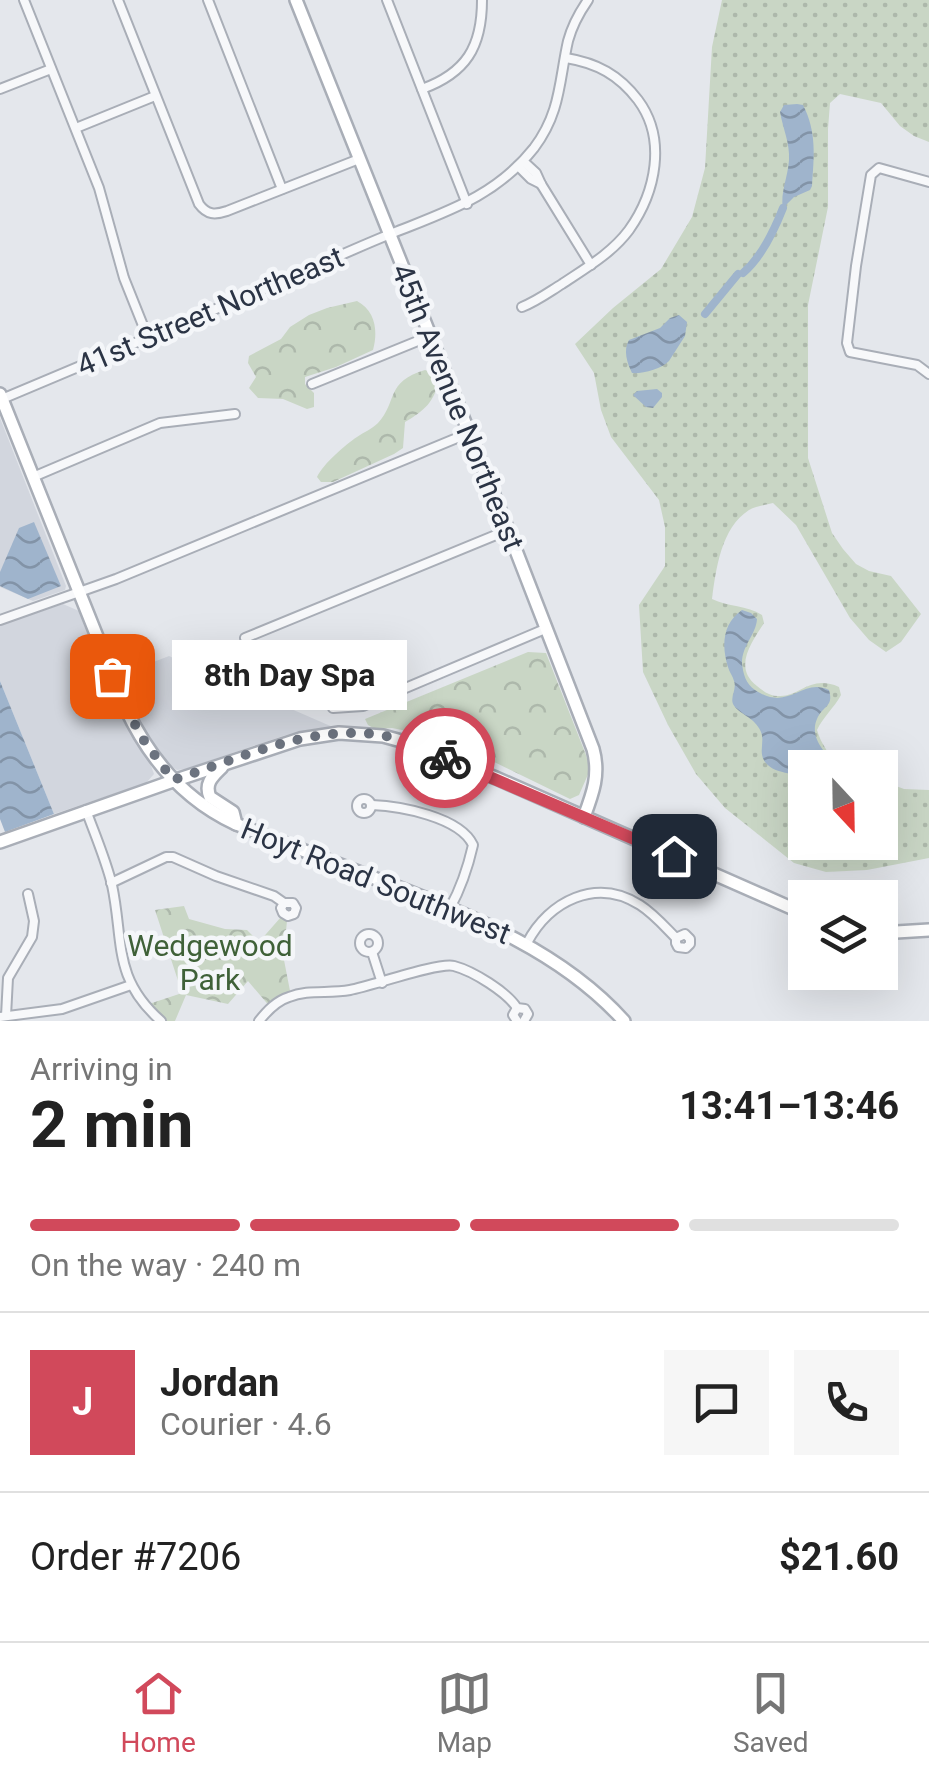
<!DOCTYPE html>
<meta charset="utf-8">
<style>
:root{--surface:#fff;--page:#f6f6f6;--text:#222;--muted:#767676;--line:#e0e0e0;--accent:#d1495b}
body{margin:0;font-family:Roboto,sans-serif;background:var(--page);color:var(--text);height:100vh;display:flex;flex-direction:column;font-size:38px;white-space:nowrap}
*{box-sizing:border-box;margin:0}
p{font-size:32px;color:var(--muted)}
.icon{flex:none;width:55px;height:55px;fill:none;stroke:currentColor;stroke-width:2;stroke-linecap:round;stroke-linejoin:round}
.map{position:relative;height:1021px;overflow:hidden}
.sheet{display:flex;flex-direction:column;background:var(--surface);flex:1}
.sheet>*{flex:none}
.needle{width:65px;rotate:158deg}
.controls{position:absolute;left:788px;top:750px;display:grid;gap:20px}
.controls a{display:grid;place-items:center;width:110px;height:110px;border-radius:0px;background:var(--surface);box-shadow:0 10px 40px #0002;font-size:50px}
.pin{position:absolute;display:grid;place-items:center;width:85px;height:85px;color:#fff;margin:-42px;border-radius:20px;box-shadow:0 5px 15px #0006}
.courier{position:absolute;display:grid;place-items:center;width:100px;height:100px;margin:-50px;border:8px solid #d1495b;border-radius:50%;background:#fff;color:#222;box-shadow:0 2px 12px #0007}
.bubble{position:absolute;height:70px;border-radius:0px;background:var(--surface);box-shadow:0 10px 40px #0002;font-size:32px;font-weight:700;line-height:70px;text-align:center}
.summary em{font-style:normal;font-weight:700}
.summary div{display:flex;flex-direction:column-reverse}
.summary{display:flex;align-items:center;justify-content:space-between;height:170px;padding:0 30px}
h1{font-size:65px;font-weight:700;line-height:75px}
.bar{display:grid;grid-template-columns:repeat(4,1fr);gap:15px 10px;align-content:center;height:120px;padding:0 30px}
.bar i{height:12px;border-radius:8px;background:var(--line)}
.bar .selected{background:var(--accent)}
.bar p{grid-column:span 4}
.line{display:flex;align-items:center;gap:25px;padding:0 30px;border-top:2px solid var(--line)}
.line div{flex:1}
.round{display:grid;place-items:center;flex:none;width:105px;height:105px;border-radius:0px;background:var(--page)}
.tab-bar{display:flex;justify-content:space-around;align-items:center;height:140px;border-top:2px solid var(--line);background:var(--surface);font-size:28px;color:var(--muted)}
.tab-bar a{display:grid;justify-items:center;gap:5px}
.tab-bar .selected{color:var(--accent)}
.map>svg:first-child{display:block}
.built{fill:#d2d6de}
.grass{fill:url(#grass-dots)}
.forest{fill:url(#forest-crowns)}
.water{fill:url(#water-waves)}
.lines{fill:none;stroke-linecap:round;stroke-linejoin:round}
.canal{stroke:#9fb4cc;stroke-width:8}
.street-casing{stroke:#a9aeb7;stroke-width:12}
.secondary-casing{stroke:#a9aeb7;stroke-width:16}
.street{stroke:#f7f8fa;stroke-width:8}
.secondary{stroke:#fff;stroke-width:11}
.done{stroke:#6c737f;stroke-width:10;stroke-dasharray:0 18}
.route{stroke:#d1495b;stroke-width:12}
.labels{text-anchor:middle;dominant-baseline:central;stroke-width:9;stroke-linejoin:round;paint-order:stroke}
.street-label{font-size:30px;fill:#2b3445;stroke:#f4f6f9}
.park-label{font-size:30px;fill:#3f6138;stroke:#f4f6f9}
</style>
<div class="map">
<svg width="929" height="1021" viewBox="0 0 929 1021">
<defs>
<pattern id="grass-dots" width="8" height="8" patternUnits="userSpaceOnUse" patternTransform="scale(2.5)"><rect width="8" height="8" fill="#c9d6c5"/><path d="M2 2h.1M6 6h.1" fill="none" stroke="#adb8ab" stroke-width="1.8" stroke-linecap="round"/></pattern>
<pattern id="forest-crowns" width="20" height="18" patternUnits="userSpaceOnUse" patternTransform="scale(2.5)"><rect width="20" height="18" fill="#c9d6c5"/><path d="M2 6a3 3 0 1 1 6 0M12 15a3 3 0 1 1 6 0" fill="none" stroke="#adb8ab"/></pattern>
<pattern id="water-waves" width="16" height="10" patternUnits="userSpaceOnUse" patternTransform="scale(2.5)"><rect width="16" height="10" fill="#9fb4cc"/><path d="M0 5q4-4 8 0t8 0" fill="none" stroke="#8293a7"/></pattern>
</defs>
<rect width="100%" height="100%" fill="#e4e7ec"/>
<g class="built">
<path d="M0,418L66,586L65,590L33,601L0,587Z"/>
<path d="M63,604L79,611L125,724L150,763L154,774L146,783L54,814L0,681V625Z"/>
<path d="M169,656L335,728L313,729L286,735L185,769L177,770L170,765L149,738L120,675Z"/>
</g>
<path class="grass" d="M722,0H929V142L914,136L900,126L881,103L840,94L830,103L828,129V207L808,305V458L832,533L843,549L856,564L869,571L891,576L921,614L901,642L886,652L869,640L850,618L796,525L773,503C765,505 756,506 749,510C721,528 716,569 712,599C728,607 747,605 762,615L764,623C751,643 733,668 757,686C763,691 770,696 778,696C799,698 810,674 839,687L841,695C834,708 823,717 817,730C822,747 833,762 850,767L805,768V842H880V780L904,789L929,790V858L867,870L826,872L794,863L725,808L696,774L668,725L643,672L639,605L665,566V527L659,500L611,437L601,410L594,373L575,344L613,308L661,269L692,217L705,168L712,47Z"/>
<g class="forest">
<path d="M357,301C376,311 378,332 373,350L336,367L305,377V384L314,393V407L307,409L283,399L258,398L249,388L256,377L248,363L249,356L281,339L290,327L309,315L327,308Z"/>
<path d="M425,370L434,373L438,379C436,401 424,411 405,422L403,448L394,454L333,482H321L317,477C323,464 345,445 357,437C364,432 372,429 378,423C398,401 385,382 425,370Z"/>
<path d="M528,652L546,653L586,755L590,770L579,795L570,799L447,739L392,728L375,729L368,725L365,719Z"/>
<path d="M184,906L189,919L225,929L247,930L259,942L281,917L287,921L284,951L289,957L284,960L291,996L271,1008L248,981L228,1004L186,995L175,1021H161L146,1005L182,993L155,910Z"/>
</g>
<g class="water">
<path d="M797,104L803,105C817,132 814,157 812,186L810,190L794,197L783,208C780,193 788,177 789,160C790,143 783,129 780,112L784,105Z"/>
<path d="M679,315L687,322L685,336L669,361C662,369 642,374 632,373C627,363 623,350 629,340L660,328L670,318Z"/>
<path d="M657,389L662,393V397L653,408L646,407L633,395L637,391Z"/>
<path d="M34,522L61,586L28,599L0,586V572L19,528Z"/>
<path d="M742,610L751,613L757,619C756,635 742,645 742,663C743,674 746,684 755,690C789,713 801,677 829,690C834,707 823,705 817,719C808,739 829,760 845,767L805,768V784C793,768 777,777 765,762C758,752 765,742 761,732C755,717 738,714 733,704C730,697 737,689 734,681C733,676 729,672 728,667C721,645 723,623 742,610Z"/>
<path d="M0,681L54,814L5,832L0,819Z"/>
</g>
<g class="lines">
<g class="canal">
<path d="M743,273C762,257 774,231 783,208"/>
<path d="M705,314L738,274"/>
</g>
<defs>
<g id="street">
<path d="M24,0L99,188L124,278L148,338"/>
<path d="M118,0L199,204C207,215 215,215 227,211L359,159"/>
<path d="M208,0L282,189"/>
<path d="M387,0L467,204"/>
<path d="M0,89L51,69"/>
<path d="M422,89C466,73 482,47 482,0"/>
<path d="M76,128L155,96"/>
<path d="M523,161L536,173L541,184L591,265"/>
<path d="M518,166L531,179L541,184"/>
<path d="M929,182L879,168L871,175L856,266L847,343L850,352L917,365L929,374"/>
<path d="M522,307C537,301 549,292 562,284C586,268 612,253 629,230C656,192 667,139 638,100C619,75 597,63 566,58"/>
<path d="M312,384L430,336"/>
<path d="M2,399C105,356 207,313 309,269C337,257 365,244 393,233C448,211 496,196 534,148C561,112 559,81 568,41C572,26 579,13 588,0"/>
<path d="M33,477L160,423L235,414"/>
<path d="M0,620L116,579L469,433"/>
<path d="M245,638L508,530"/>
<path d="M333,708L363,706L545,629"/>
<circle cx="364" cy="806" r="7"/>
<path d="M372,805C400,806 460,817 473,845C468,867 461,888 450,908"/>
<path d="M86,810C95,835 106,860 112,885C124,941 112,978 161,1021"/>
<path d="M111,883L166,857H173L216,876L274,896L284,903H293L296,908L294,914L288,916L283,913L281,908L284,903"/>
<circle cx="369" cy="943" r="9"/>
<path d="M527,943C549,901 596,877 640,905C654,914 665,927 676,938V943L678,947L686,948L690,944V939L685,934L676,938"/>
<path d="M372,952L382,983"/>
<path d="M6,1016L8,978L32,937L34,921L28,894"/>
<path d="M0,1017L62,1009L131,985"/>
<path d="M259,1021C267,1011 276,1001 289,997C308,989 329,994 350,990C372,986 438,962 454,966C473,971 507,992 517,1008L525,1009L528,1014L524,1021"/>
<path d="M517,1021L513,1015L517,1008"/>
</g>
<g id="secondary">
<path d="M296,0L508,530L593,749C600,774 593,793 584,817"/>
<path d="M0,394L126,709C150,760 184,800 236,824C287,844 337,864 387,883C473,917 561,951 624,1021"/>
<path d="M222,767C213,776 204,783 210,797L233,812L236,824"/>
<path d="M0,842L173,781L300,739L339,733L383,736L405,742L496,778L805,914"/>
<path d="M880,933L929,930"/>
</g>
</defs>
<use href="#street" class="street-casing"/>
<use href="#secondary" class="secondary-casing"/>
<use href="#street" class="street"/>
<use href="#secondary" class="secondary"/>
</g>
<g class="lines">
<path class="done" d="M112,676L140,735L173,780C239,759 314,722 386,736C406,741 426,750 445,758"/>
<path class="route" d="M445,758L674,856"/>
</g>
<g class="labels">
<g class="street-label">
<text transform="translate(210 311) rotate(-23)">41st Street Northeast</text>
<text transform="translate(458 407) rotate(68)">45th Avenue Northeast</text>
<text transform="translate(376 881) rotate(22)">Hoyt Road Southwest</text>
</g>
<g class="park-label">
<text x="210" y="945">Wedgewood<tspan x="210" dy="34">Park</tspan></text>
</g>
</g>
</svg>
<div class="controls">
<a><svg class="needle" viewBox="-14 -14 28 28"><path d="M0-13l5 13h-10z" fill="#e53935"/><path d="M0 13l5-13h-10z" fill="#767676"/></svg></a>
<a><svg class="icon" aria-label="layers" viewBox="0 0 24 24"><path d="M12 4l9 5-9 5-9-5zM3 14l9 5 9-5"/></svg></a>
</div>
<div class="pin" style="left:112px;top:676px;background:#ea580c"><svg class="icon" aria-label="bag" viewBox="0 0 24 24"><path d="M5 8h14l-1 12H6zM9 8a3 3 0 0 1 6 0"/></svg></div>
<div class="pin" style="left:674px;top:856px;background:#1f2937"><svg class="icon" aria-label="home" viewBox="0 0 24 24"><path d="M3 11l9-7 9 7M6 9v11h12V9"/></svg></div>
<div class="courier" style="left:445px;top:758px"><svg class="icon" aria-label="bike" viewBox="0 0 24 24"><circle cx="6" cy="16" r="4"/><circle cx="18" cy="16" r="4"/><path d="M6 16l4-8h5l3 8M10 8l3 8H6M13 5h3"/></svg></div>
<div class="bubble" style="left:172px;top:640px;width:235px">8th Day Spa</div>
</div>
<section class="sheet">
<div class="summary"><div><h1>2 min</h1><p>Arriving in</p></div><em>13:41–13:46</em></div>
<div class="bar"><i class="selected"></i><i class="selected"></i><i class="selected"></i><i></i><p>On the way · 240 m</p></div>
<div class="line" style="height:180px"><b class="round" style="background:var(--accent);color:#fff">J</b><div><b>Jordan</b><p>Courier · 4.6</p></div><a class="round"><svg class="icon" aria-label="chat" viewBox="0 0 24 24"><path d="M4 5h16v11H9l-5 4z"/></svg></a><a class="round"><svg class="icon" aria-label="phone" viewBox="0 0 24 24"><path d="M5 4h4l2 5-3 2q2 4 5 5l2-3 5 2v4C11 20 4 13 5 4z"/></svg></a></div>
<div class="line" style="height:130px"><div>Order #7206</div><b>$21.60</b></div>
</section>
<nav class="tab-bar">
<a class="selected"><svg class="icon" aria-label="home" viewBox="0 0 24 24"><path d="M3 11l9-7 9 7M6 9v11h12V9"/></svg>Home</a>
<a><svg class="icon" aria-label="map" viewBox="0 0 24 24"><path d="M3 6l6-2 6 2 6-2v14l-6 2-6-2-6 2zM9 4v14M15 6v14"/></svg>Map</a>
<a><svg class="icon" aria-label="saved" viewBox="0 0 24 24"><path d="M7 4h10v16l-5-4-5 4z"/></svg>Saved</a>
</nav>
